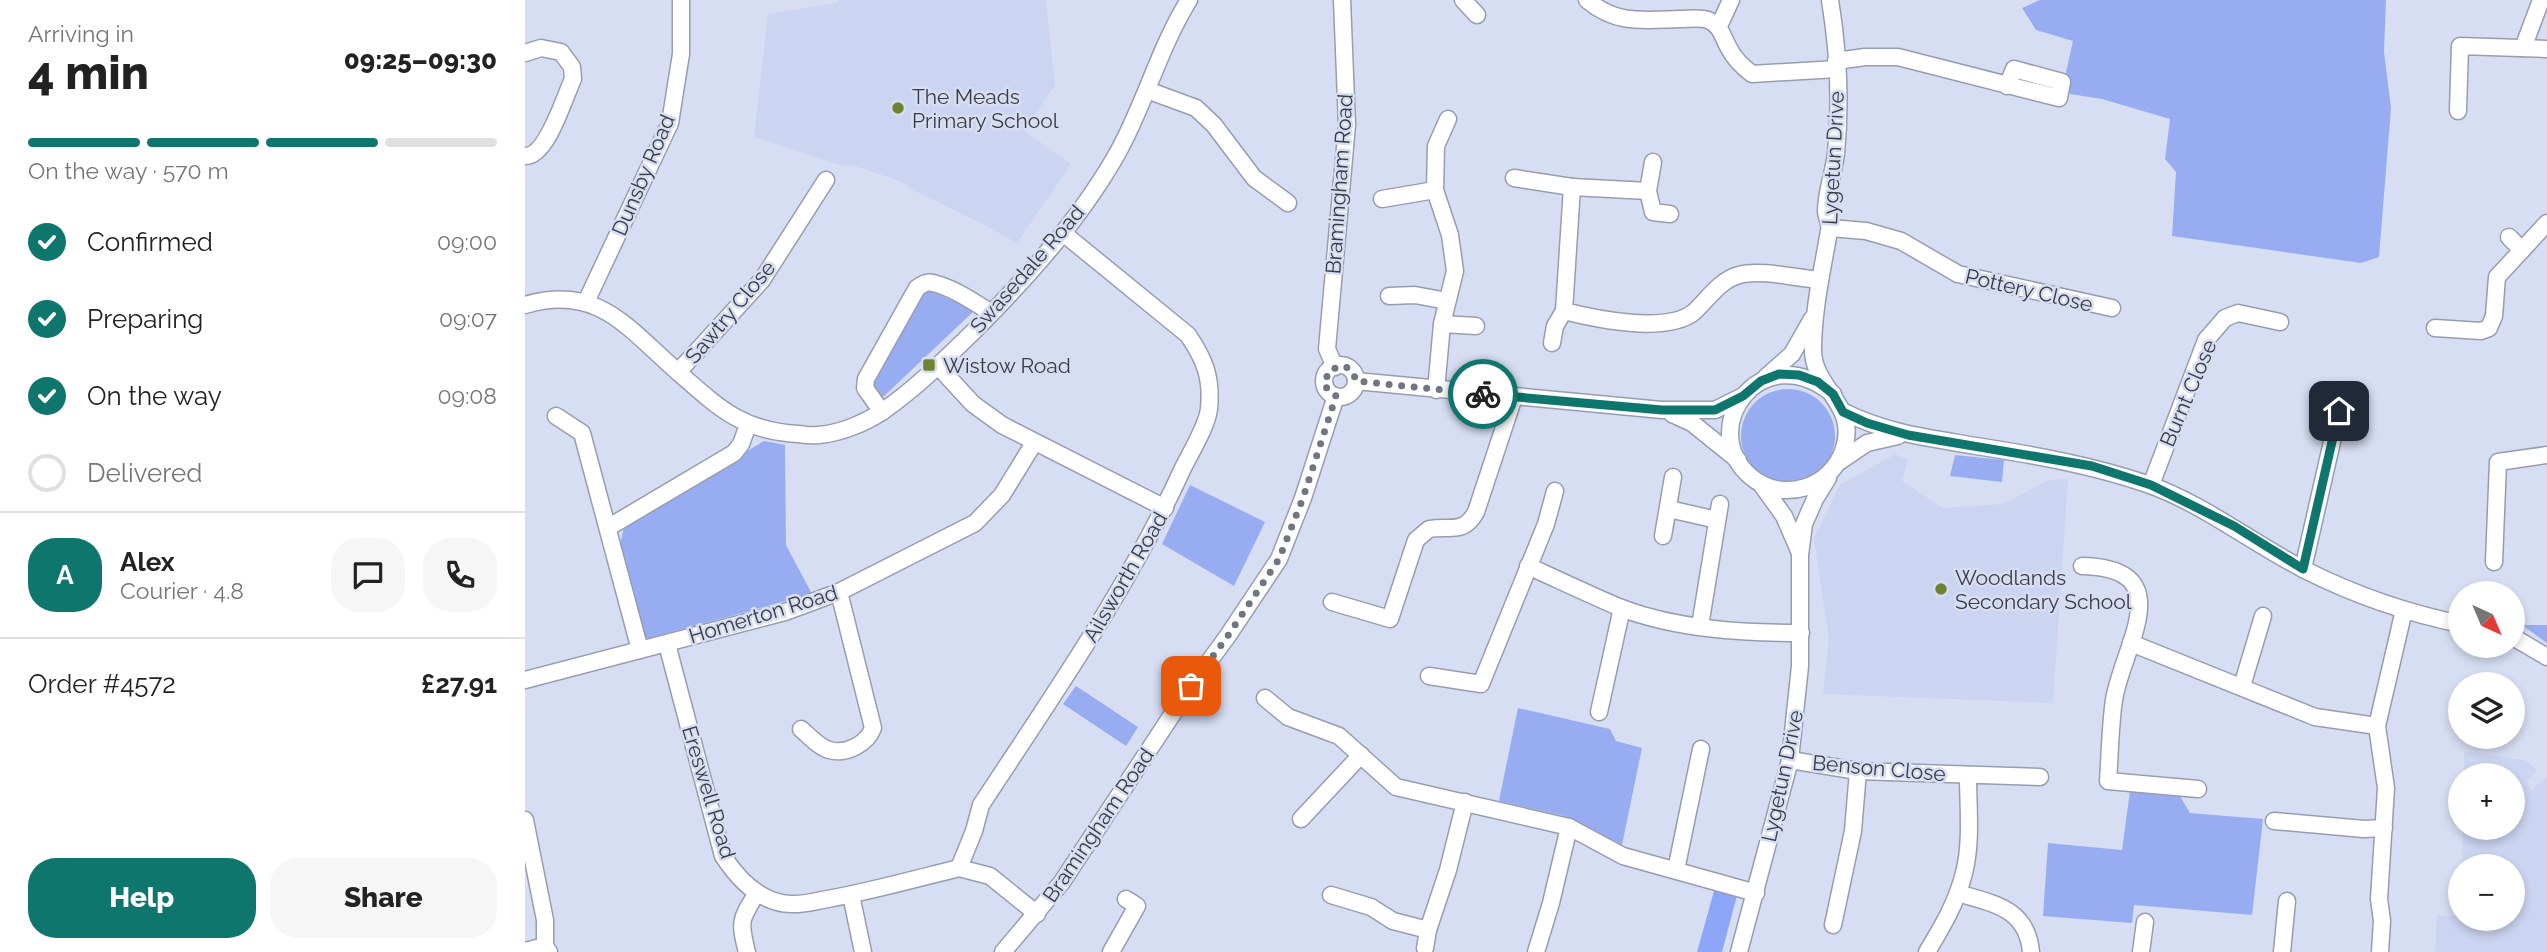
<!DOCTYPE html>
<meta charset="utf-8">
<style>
:root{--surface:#fff;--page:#f6f6f6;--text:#222;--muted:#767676;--line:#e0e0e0;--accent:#0f766e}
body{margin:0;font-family:Raleway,sans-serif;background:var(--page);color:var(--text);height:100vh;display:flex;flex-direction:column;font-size:26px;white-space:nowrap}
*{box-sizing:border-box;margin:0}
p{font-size:23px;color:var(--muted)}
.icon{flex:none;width:38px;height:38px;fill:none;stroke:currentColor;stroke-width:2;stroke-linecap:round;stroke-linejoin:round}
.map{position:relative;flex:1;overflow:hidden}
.panel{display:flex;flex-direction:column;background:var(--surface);width:525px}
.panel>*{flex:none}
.needle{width:46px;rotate:136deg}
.controls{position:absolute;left:1923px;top:581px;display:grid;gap:14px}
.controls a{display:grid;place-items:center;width:77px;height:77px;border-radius:50%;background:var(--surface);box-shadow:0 4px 10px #0003;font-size:35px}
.pin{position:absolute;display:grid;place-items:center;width:60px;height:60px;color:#fff;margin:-30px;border-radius:14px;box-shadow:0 4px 10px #0006}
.courier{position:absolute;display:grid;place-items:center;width:70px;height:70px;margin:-35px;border:5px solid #0f766e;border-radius:50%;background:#fff;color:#222;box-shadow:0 2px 9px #0007}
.headline em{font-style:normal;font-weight:800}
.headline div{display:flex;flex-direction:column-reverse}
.headline{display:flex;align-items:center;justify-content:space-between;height:119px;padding:0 28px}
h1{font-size:46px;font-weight:800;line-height:52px}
.bar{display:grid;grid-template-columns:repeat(4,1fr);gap:10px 7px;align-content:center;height:84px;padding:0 28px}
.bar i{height:9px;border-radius:5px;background:var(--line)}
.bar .current{background:var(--accent)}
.bar p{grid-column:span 4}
.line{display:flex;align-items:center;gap:18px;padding:0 28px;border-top:2px solid var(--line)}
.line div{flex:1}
.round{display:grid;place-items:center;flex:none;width:74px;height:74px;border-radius:28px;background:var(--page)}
ol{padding:0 28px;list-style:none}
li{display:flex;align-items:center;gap:21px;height:77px}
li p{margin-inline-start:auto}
li .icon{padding:7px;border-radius:50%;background:var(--accent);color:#fff;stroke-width:4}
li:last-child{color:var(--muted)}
li i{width:38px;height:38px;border:4px solid var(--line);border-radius:50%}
.cta{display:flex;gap:14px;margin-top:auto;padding:14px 28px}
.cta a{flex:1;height:80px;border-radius:28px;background:var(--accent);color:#fff;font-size:28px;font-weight:800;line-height:80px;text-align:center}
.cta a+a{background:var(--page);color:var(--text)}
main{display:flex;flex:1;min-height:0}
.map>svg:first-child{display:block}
.built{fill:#cbd4f0}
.green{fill:#98adf1}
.forest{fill:#8ea6f8}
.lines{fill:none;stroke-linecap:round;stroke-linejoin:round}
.minor-casing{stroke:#979db1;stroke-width:19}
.minor{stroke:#fff;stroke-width:16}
.done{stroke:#707581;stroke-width:7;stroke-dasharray:0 12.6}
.route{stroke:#0f766e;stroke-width:9}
.poi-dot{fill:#708333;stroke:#d7def3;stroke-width:2.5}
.labels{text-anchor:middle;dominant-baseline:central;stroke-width:5;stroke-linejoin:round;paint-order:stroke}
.poi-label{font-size:21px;fill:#393c44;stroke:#d7def3;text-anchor:start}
.street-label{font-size:21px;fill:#393c44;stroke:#d7def3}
</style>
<main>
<section class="panel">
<div class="headline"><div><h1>4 min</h1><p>Arriving in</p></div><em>09:25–09:30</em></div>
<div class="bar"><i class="current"></i><i class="current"></i><i class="current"></i><i></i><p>On the way · 570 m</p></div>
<ol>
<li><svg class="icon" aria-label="check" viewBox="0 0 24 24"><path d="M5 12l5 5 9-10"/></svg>Confirmed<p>09:00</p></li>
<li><svg class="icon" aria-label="check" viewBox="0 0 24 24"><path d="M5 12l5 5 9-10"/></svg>Preparing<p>09:07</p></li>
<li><svg class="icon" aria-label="check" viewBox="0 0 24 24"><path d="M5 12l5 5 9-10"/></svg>On the way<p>09:08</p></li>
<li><i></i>Delivered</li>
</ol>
<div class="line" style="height:126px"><b class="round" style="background:var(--accent);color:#fff">A</b><div><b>Alex</b><p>Courier · 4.8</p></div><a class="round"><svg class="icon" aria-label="chat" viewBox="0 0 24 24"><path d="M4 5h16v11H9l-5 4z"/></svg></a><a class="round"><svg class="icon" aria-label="phone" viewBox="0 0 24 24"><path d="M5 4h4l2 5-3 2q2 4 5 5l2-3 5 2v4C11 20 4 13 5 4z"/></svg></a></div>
<div class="line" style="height:91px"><div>Order #4572</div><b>£27.91</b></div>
<div class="cta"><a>Help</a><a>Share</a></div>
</section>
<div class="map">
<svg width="2022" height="952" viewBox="0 0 2022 952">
<rect width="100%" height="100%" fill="#d7def3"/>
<g class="built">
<path d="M313,0H521L530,85L499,131L546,164L492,243L456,223L382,187V184L340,169L325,165L321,167L229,137L243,14L312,3Z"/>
<path d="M1370,454L1383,460L1377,481L1418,508L1479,504L1523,480L1543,479L1528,703L1298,694L1304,639L1289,539L1315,485Z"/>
<path d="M1939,751L1999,760L2012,770L2002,781L2006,790L2022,777V952H1910L1912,915L1929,916L1935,912L1936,919H1988V866H1937L1938,828H1988V775H1939Z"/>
</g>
<g class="green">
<path d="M1515,0H1861L1859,52L1866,108L1854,257L1836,263L1647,236L1651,172L1640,159L1645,119L1577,99L1545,94L1541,72L1548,41L1511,30L1497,8Z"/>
<path d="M398,288L450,310L357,398L344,386Z"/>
<circle cx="1263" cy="436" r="47"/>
<path d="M239,441L260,445L261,545L287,594L118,640L94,549L100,523Z"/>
<path d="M1430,455L1479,460L1477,482L1425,476Z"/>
<path d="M665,485L740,522L709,586L637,544Z"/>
<path d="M1997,625H2022V643Z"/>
<path d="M551,686L613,727L601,746L538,704Z"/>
<path d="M993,708L1085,729L1091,741L1117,748L1097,845L1040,816L974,801Z"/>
<path d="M1605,791L1655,796L1665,813L1738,819L1727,915L1609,905L1607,923L1518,916L1523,843L1597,850Z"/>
</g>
<path class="forest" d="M1189,891L1213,892L1197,952H1172Z"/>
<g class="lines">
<defs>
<g id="minor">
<path d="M938,0L952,15"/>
<path d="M1062,0C1092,25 1118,20 1155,19C1164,19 1175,17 1183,20C1197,26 1197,37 1205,50C1210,60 1218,67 1227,74L1312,69"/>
<path d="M1305,0C1313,49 1316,103 1311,153C1309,172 1301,192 1301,211C1301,218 1306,224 1304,231C1297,272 1288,310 1288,351C1289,389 1333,405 1319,448C1307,488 1257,504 1225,476C1171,429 1236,335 1308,394"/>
<path d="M1194,26L1206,0"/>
<path d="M1998,48L2016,0"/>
<path d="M0,53L16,48L36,52L47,67L48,79C39,98 22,157 0,156"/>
<path d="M1311,61L1340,57H1373L1534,98L1537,82L1489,69L1482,86"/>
<path d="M622,90L671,108L689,125L729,178L763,203"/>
<path d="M1933,111L1935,46L2022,49"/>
<path d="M1128,162L1123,191L1128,212L1145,214"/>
<path d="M989,178L1047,187"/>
<path d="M1123,191L1047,187L1039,311C1071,319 1142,334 1169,312C1183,299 1195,280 1214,275C1235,269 1272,278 1294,280"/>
<path d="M857,199L910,190"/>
<path d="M1305,228L1341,231L1376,241L1433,274L1587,308"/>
<path d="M1984,237L1997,250"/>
<path d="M864,296L890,295L922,301"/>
<path d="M61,302L145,123L156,54V0"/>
<path d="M0,305C74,283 104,330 154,373C194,408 217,431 273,434C280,435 287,436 294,435C316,433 340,423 358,411C390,389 418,361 446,334C500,280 554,221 592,154C620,104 634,48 664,0"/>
<path d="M917,324L951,326"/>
<path d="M1910,328L1956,331L1964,328L1969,316L1972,277L2022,223"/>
<path d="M1027,343L1030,326L1039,311"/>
<circle cx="815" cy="381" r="16"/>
<path d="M413,366L448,404L477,425L640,508"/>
<path d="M810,367L802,349L822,125L817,0"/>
<path d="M153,372L237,280L301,180"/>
<path d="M1241,377L1267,354L1287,319"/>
<path d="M831,381L1137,410H1190L1218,396"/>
<path d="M911,390L917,324L930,271L925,235L910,190L911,146L923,119"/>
<path d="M357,412L340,388L341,379L392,288C397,284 402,281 408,283C427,287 451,303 466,313"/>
<path d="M1319,412C1361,433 1405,438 1451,446C1509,455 1566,465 1622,484C1679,504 1727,543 1780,570C1830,595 1881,613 1936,624"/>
<path d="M1147,414L1167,423L1213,460"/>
<path d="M31,416L57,433L115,650"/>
<path d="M1314,462L1342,443L1373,436"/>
<path d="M1236,484L1259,516L1275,553"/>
<path d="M1626,485L1681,340L1700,318L1713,313L1755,322"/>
<path d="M1144,509L1192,520"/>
<path d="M84,527L209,453L216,444L223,425"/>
<path d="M1138,536L1148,477"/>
<path d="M1969,562L1973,462L2022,455"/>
<path d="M1003,566C1034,580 1065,595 1096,608C1152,629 1216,633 1276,633"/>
<path d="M1557,566C1657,568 1597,647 1589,700C1585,727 1585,754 1583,781L1673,789"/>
<path d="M1778,569L1814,411"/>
<path d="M807,602L865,619L891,540L904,529C926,525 938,535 951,512L989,397"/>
<path d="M1175,626L1195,504"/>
<path d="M1988,637L2022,657"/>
<path d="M1606,643L1790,717L1852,726"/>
<path d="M142,644L198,856C213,879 236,903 266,904C278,905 291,901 303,899C347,891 390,879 434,868"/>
<path d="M904,676L956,684L1021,524L1030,491"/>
<path d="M0,680L260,612L314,592L450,523L477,495L509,443"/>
<path d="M1717,686L1738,616"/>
<path d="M740,698L763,717L814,736L871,787L1044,827L1098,856L1231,893"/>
<path d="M1074,712L1097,608"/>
<path d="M276,729C284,736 294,747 304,750C321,755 342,744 348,728L314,592"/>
<path d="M1265,760L1333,771L1515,777"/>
<path d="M776,819L836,755"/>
<path d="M0,820L20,920V946L24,952"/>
<path d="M1749,821L1839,829L1859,828"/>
<path d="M1151,870L1176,749"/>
<path d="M1433,893C1469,904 1502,908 1506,952"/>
<path d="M326,895L338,952"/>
<path d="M806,895L846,907L868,921L903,930L923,870L940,802"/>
<path d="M512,914L465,876L434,868L449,831L456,805C528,695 604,587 658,468C666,452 682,426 684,409C687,378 680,360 663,335L538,233"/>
<path d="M1308,925L1328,831L1333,771"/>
<path d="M900,948L903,930"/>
<path d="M0,951L20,946"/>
<path d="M222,952C214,921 215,920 232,893"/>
<path d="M478,952L537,882L666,686L702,637L754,559L778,498L811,396"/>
<path d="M586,952L612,906L601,899"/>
<path d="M1011,952L1026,903L1044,827"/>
<path d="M1214,952L1265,760L1275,666V555L1279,524L1290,499L1303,478"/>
<path d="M1402,952C1417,927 1432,902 1439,873C1447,842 1443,807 1443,775"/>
<path d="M1616,952L1620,922"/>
<path d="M1757,952L1762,901"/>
<path d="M1855,952L1857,921L1854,899L1861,788L1852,726L1879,610"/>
</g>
</defs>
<use href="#minor" class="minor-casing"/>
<use href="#minor" class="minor"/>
</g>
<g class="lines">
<path class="done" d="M666,686L702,637L754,559L778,498L811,396L803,391L799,382L806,369L820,366L828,372L831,381L958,394"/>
<path class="route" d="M958,394L1137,410H1190L1218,396L1236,381L1254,374L1274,375L1293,382L1308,394L1318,412L1342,423L1383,435L1567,466L1626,485L1709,526L1778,569L1814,411"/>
</g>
<g class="poi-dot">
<circle cx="373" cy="108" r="7"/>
<rect x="397" y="358" width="14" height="14" rx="3.5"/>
<circle cx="1416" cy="589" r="7"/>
</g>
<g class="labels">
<g class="poi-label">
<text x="387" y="96">The Meads<tspan x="387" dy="24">Primary School</tspan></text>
<text x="418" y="365">Wistow Road</text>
<text x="1430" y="577">Woodlands<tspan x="1430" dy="24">Secondary School</tspan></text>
</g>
<g class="street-label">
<text transform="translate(1308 158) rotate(-87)">Lygetun Drive</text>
<text transform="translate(118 175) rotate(-67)">Dunsby Road</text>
<text transform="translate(814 184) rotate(-86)">Bramingham Road</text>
<text transform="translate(502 269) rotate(-49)">Swasedale Road</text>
<text transform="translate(1504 290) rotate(13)">Pottery Close</text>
<text transform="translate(205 312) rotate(-50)">Sawtry Close</text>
<text transform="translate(1663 393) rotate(-67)">Burnt Close</text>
<text transform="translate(600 577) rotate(-60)">Ailsworth Road</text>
<text transform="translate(238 614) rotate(-17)">Homerton Road</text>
<text transform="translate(1354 768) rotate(5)">Benson Close</text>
<text transform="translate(1257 776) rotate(-78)">Lygetun Drive</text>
<text transform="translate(184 792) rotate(73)">Ereswell Road</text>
<text transform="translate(573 825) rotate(-56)">Bramingham Road</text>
</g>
</g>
</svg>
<div class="controls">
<a><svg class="needle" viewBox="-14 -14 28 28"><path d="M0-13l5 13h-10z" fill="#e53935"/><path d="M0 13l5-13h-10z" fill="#767676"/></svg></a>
<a><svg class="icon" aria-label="layers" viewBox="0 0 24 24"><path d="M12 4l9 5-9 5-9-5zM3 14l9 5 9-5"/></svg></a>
<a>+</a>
<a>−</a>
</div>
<div class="pin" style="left:666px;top:686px;background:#ea580c"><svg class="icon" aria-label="bag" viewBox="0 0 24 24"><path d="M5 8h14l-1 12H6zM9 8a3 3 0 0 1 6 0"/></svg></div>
<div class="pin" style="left:1814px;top:411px;background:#1f2937"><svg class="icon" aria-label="home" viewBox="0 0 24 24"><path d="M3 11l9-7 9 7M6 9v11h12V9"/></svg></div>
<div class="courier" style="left:958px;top:394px"><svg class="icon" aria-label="bike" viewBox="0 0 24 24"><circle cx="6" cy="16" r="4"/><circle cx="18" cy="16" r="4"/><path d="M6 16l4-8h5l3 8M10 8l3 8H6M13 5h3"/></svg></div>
</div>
</main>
